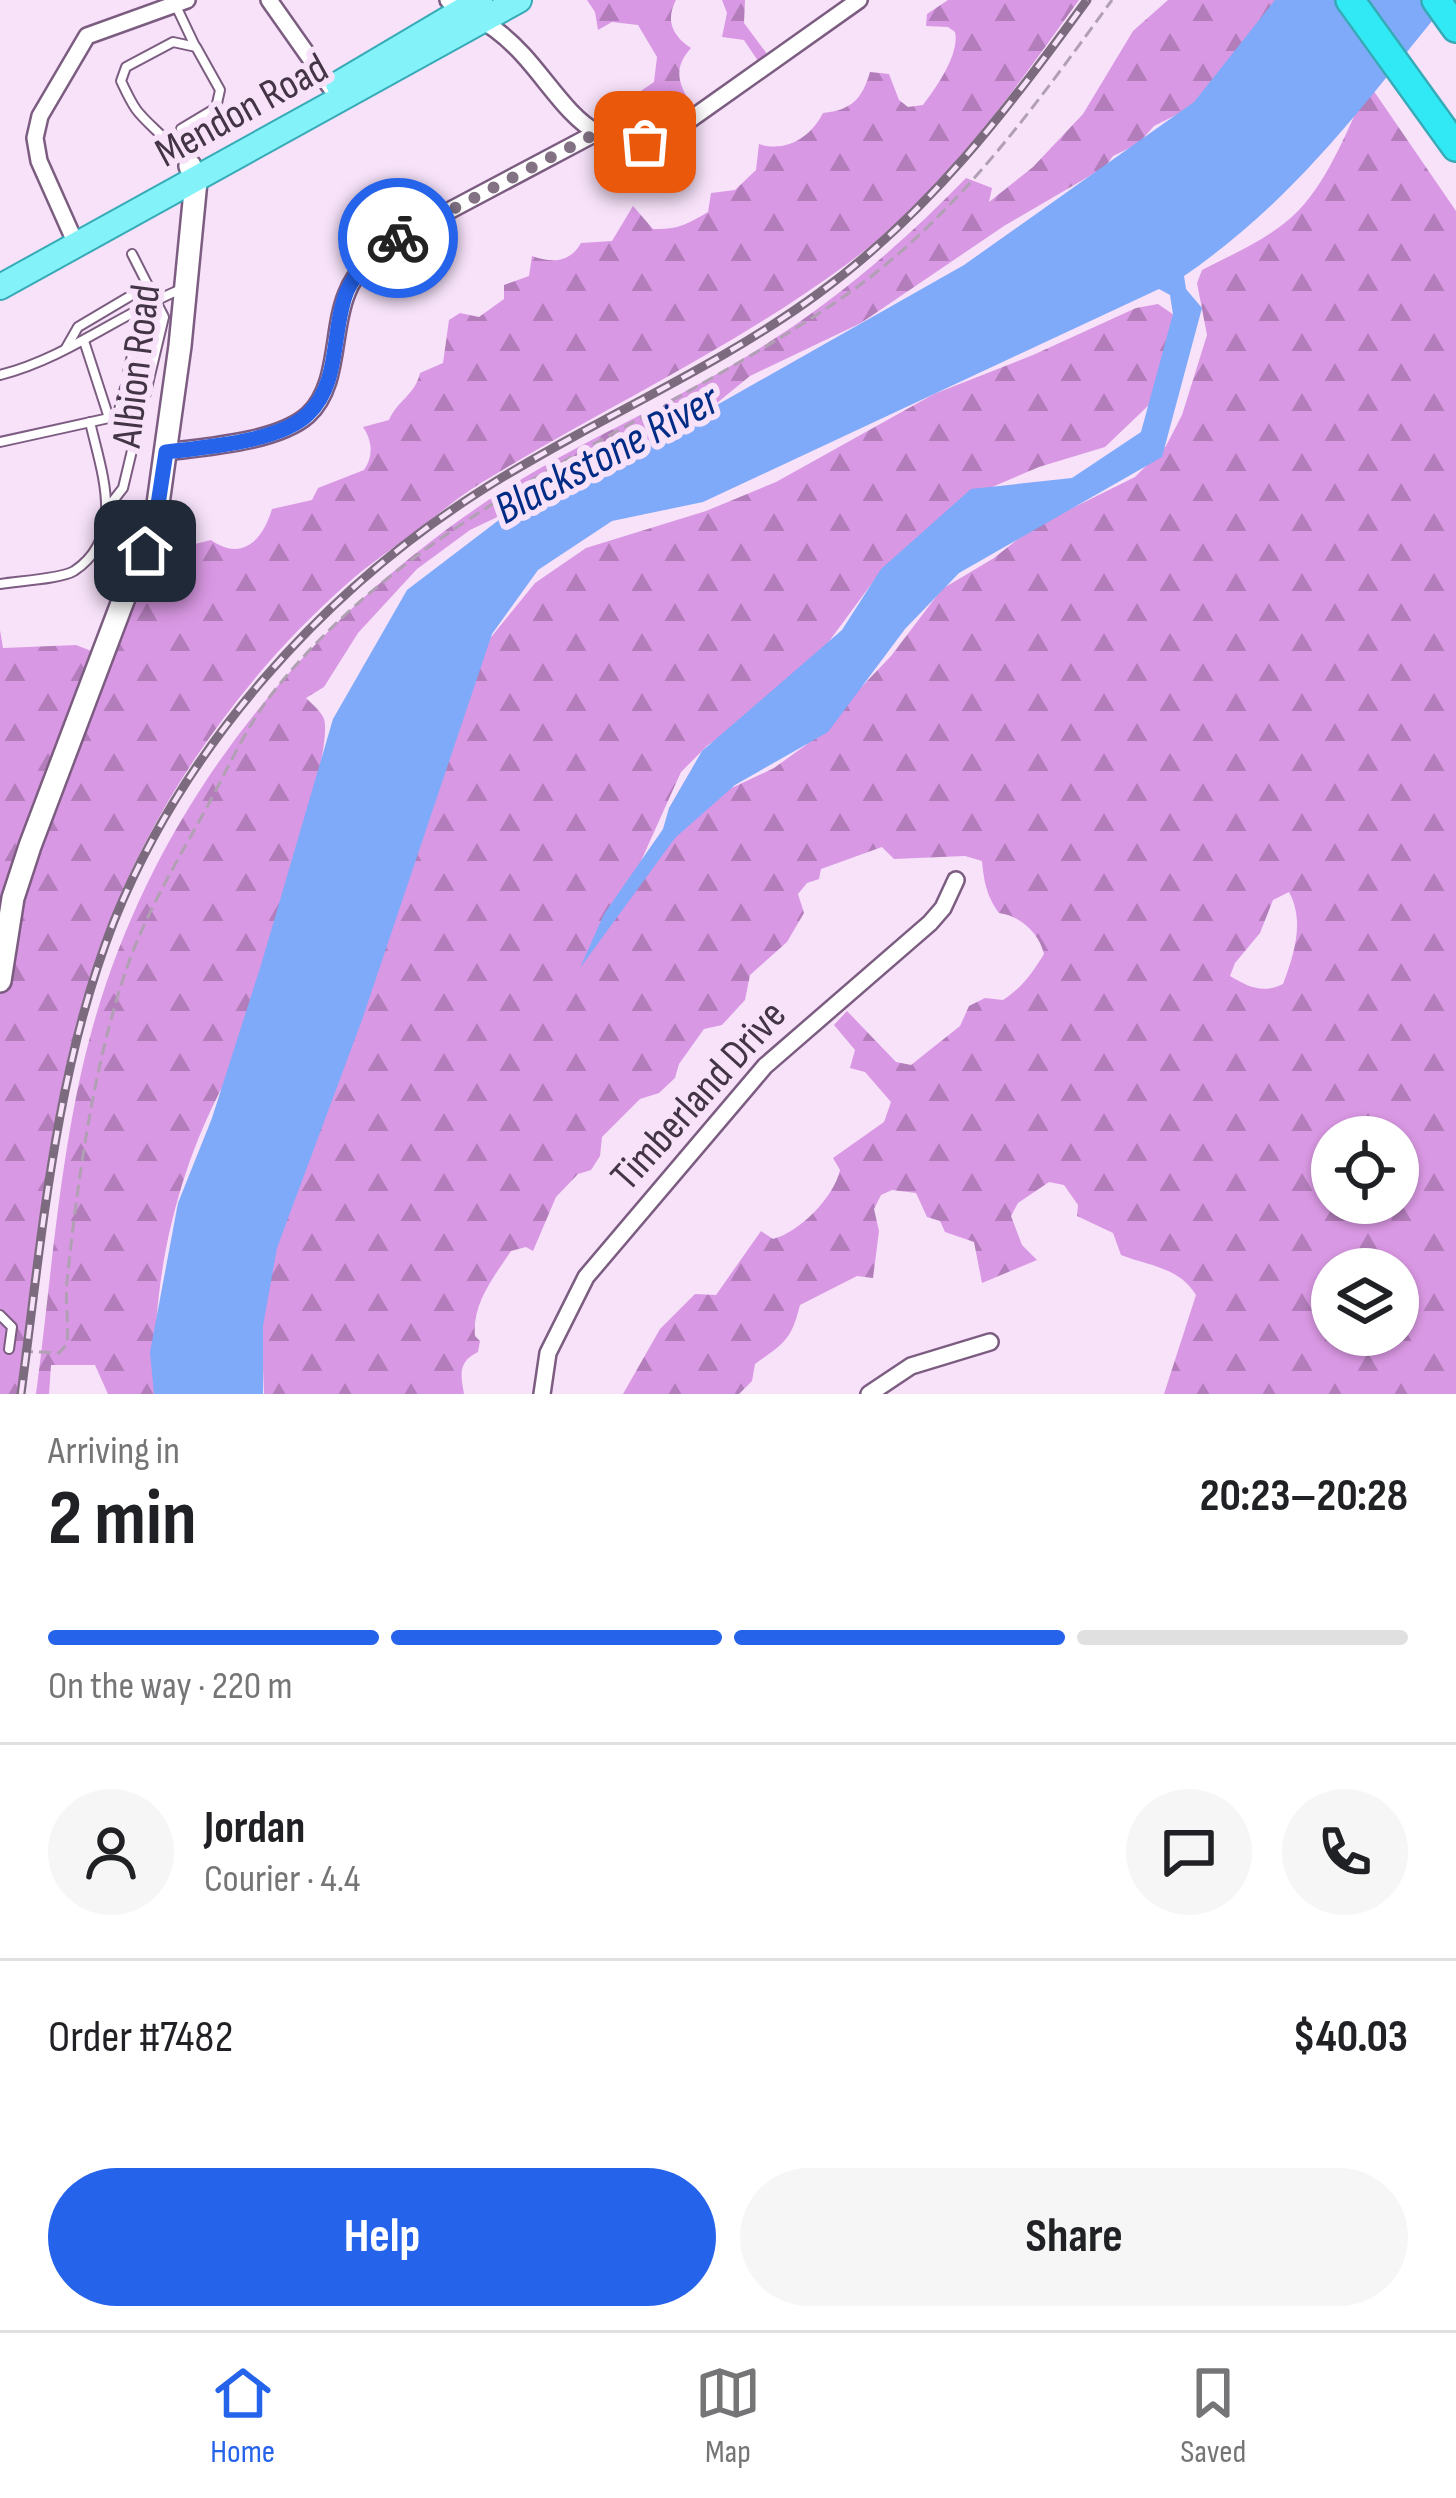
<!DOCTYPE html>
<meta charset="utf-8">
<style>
:root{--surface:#fff;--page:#f6f6f6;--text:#202124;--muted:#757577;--line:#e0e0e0;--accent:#2563eb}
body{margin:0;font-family:"Sofia Sans Condensed",sans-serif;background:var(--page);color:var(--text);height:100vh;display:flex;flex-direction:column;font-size:45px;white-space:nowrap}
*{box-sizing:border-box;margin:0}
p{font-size:39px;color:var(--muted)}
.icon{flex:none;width:66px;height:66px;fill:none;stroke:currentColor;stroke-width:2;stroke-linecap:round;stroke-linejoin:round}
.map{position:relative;height:1394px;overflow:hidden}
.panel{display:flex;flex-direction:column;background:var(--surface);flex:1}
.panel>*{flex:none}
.tools{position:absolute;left:1311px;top:1116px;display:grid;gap:24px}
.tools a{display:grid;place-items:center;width:108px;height:108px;border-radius:50%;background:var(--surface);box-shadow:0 3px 9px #0004;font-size:60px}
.pin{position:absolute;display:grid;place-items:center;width:102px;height:102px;color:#fff;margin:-51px;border-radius:24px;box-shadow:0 6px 18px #0006}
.courier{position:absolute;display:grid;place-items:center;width:120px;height:120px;margin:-60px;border:9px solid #2563eb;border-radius:50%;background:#fff;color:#222;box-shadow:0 3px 15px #0007}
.head em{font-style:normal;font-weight:700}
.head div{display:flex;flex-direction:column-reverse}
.head{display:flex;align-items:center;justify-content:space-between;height:204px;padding:0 48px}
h1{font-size:78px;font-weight:700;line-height:90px}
.bar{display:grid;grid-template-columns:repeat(4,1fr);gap:18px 12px;align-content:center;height:144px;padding:0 48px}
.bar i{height:15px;border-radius:9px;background:var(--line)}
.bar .selected{background:var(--accent)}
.bar p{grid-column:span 4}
.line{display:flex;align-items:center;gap:30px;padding:0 48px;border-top:3px solid var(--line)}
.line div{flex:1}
.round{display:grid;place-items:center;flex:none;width:126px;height:126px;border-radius:63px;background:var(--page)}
.cta{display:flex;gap:24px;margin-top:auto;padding:24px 48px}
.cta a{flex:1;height:138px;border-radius:72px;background:var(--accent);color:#fff;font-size:48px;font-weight:700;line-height:138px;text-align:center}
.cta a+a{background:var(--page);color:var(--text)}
.dock{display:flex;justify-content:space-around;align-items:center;height:168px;border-top:3px solid var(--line);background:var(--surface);font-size:33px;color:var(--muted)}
.dock a{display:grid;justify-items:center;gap:6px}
.dock .selected{color:var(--accent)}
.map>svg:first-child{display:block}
.forest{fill:url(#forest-firs);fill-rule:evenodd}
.water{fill:#7faaf9}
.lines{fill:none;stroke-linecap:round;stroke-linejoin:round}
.lane-casing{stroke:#7c5d81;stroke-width:12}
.street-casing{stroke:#7c5d81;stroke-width:20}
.secondary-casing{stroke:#7c5d81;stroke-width:26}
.primary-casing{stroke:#37aab7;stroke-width:28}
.highway-casing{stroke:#37aab7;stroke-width:32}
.path{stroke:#b19fb4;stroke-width:3;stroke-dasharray:12 6;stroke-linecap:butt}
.lane{stroke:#fff;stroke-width:8}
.street{stroke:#fff;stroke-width:15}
.secondary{stroke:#fff;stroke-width:21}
.primary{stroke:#83f2f9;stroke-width:24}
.highway{stroke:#31e9f5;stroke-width:27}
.rail-casing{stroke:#7c6b7e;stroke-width:9}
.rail{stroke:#f7e2fa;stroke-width:4.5;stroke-dasharray:14;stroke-linecap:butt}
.done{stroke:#827284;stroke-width:12;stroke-dasharray:0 21.6}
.route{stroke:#2563eb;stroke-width:15}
.labels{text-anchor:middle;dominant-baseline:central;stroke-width:12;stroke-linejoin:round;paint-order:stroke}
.street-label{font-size:42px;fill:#433545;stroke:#f7e2fa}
.water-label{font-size:45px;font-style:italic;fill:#002c85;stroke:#f7e2fa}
</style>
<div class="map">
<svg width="1456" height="1394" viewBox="0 0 1456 1394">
<defs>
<pattern id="forest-firs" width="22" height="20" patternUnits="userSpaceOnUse" patternTransform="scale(3)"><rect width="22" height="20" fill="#d998e3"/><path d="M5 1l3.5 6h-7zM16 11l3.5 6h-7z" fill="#b27dba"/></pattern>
</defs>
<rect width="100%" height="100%" fill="#f7e2fa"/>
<g class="forest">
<path d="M587,0H676C665,21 673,36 691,48C669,72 682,90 698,114L672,135L602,137L629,99L654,82L657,57L638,25L612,22L598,30L595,12Z"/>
<path d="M722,0H745L744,23L773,62L766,73L744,40L722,37L727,13Z"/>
<path d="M948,0H1079C1011,94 942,195 847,264C732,349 603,408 481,483C458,497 436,516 414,533C392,549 368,565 348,583C243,675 155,800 106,931C50,1079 38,1238 17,1394H0V630L3,648L76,645L104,656L157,537L183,547L211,540C242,562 263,540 272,509L312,500L318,488L364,470C374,456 372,440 363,427L389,420C397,401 415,395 420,373L443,363L449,320L460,313L479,317L504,299V285L529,276L532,256C551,263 570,263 581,243L612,241L633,206L653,229C677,230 688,224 708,212L711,193L735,190L756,170L759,144C786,153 811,137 823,113C852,110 862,99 870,72L889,74L899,100L908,107L923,105C936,88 960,54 955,32L948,27L926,26L927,14Z"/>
<path d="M1168,0H1289L1194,106L1154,126L1138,144L1113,156L1105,167L1004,226L861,323L750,376L690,425L470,530L417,569L358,633L324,687L306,698C312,704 321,711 324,719C336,758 244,1024 226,1080C174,1176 151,1285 155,1394H108L95,1365H51L49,1394H36C52,1274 60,1143 93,1026C155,807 300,627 487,501C572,444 670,405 757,350C835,301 902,244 966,178L992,188L989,202L1033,167L1083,114L1133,31Z"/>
<path d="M1369,84L1456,211V1394H1164L1196,1295C1179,1267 1149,1266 1121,1255L1113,1233L1077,1216L1078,1205L1064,1185L1049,1182L1018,1203L1011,1216L1022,1245L1037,1260L982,1283L974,1242L945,1232L940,1221L927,1217L916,1193L892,1190L881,1195L874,1209L879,1231L873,1278L857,1276L800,1305C791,1341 784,1343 755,1364L752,1381L739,1394H623L660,1329L695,1294L716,1295L761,1231L773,1239C800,1232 834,1197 840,1170L833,1158L884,1122L891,1102L865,1072L850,1068L855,1050L834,1025L847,1011L896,1062L911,1065L960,1026L969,1006L985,998L1003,1000C1022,988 1033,972 1044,954C1039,933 1021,916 999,913C986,895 984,881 982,861L965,856L894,859L882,847L821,869L819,879L807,883L798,894L804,913L787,942L750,975L745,1000L722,1025L704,1029L679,1064L675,1078L659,1093L640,1099L602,1137L600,1156L591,1170L578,1174L556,1197L533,1251L526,1247L511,1251C494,1277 472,1303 475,1336L480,1341L478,1352C457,1362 461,1376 464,1394H264L261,1317L275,1232L483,647L535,583L586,548L706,511L776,482L934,394L1033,355L1136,308L1158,304L1174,315L1150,404L1105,447L1039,467L971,496L878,575L802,678L773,703L708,745L681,772L637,870L723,792L774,768L806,745L891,656L942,589L994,558L1032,528L1135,477L1166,446L1182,415L1207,335L1197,283L1202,270C1235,253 1273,237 1299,210C1331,176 1349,125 1369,84ZM1289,892C1305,921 1294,955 1283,984C1262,994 1249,987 1230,976L1235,963L1260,933L1273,900ZM1332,1137H1398V1203H1332ZM1332,1269H1398V1335H1332Z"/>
</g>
<path class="water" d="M1275,0H1449C1365,103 1295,200 1184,276L1186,289L1202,308L1162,457L959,573L905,629L828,732L735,785L675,838L580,968L604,914L663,829L669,808L702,751L842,630L881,569L971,489L1072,478L1141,432L1173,314L1170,295L1159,289L703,502L612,521L538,570L492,634L362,1020L277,1248L263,1326V1394H154L150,1352L178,1203L212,1118L261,965L333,719L407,590L525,500L687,422L964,265L1194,102Z"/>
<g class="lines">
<defs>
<g id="lane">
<path d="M176,6L195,46"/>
<path d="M187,162C173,155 172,146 161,135C137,112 136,113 121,81L126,67L173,42L196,47L220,90L216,108L181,129L190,146L189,165"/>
<path d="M66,348L78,327L132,295L156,299"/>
<path d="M128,372L144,308"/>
<path d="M0,375C67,358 121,313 184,288"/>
<path d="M109,418L118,414L125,388"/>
<path d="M0,442L109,418L84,341"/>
<path d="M109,506L123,488L164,317L132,254"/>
<path d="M0,584C18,581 61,579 74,571C127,536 101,471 90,422"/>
<path d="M0,1315L12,1327L9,1349"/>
</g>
<g id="street">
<path d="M269,0L331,88"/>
<path d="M448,0C463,13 481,18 496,30C560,77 578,173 674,131L859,0"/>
<path d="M76,244L39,161L35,138L40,116L87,36L187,0"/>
<path d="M166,452C205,447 278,442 308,415C340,385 331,331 347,293C356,269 376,254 396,239L594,134"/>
<path d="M542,1394L548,1353L586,1277L765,1066L930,923L943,908L956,880"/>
<path d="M869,1394L911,1366L990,1342"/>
</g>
<path id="secondary" d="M0,981L13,898L30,846L157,511L180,346L196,181L190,166"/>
<g id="primary">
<path d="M338,84L480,0"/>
<path d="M0,287L519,0"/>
</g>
<g id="highway">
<path d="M1350,0L1456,147"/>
<path d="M1436,0L1456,28"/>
</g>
</defs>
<use href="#lane" class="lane-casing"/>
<use href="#street" class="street-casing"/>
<use href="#secondary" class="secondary-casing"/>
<use href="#primary" class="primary-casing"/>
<use href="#highway" class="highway-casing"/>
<path class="path" d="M21,1351L59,1353L67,1344C69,1323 65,1302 67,1281C78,1178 93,1068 126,970C146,912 178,860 207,807C228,768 247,725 275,690C421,507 651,428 839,300C953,222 1032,110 1112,0"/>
<use href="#lane" class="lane"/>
<use href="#street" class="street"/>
<use href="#secondary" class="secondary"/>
<use href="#primary" class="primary"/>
<use href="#highway" class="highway"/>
<defs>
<path id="rail" d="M21,1394C42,1236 55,1071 114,921C185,745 323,591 482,490C592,420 714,370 819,293C929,213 1008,109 1087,0"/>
</defs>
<use href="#rail" class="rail-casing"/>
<use href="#rail" class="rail"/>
</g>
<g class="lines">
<path class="done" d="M398,238L595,134L615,142H645"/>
<path class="route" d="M145,551L157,511L166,452C206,447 279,442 308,414C341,383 331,330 347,291C358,267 377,252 398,238"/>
</g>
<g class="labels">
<g class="street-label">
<text transform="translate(242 111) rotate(-29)">Mendon Road</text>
<text transform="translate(137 366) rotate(-83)">Albion Road</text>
<text transform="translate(699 1096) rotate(-48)">Timberland Drive</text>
</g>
<g class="water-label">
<text transform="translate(607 455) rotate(-28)">Blackstone River</text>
</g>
</g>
</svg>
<div class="tools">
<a><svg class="icon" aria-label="locate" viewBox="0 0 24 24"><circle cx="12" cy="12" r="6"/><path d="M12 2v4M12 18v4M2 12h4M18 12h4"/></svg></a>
<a><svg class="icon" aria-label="layers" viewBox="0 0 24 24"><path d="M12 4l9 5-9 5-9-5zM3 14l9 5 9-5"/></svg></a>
</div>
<div class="pin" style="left:645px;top:142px;background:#ea580c"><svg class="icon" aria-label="bag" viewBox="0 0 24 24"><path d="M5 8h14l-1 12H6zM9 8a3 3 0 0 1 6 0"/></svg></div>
<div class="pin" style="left:145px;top:551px;background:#1f2937"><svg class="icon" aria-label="home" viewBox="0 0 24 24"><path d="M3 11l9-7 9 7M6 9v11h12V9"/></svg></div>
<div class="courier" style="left:398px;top:238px"><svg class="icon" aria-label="bike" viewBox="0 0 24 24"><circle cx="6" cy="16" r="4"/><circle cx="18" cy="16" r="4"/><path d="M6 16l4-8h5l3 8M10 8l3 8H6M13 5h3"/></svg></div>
</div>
<section class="panel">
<div class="head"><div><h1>2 min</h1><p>Arriving in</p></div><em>20:23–20:28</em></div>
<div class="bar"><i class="selected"></i><i class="selected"></i><i class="selected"></i><i></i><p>On the way · 220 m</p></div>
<div class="line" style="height:216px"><a class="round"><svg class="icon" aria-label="person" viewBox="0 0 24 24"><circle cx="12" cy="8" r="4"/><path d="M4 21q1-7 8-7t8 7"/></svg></a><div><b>Jordan</b><p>Courier · 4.4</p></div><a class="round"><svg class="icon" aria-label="chat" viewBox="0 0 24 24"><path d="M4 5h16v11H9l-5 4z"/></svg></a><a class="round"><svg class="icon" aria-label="phone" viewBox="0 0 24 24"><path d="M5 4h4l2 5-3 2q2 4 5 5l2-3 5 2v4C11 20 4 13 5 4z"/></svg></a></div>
<div class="line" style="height:156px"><div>Order #7482</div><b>$40.03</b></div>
<div class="cta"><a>Help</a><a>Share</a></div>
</section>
<nav class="dock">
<a class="selected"><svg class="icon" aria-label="home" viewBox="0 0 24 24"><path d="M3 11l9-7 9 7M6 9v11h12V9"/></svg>Home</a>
<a><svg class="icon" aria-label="map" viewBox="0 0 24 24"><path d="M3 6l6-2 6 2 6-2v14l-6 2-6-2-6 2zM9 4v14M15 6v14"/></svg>Map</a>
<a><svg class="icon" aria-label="saved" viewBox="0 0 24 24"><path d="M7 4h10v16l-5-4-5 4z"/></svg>Saved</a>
</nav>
